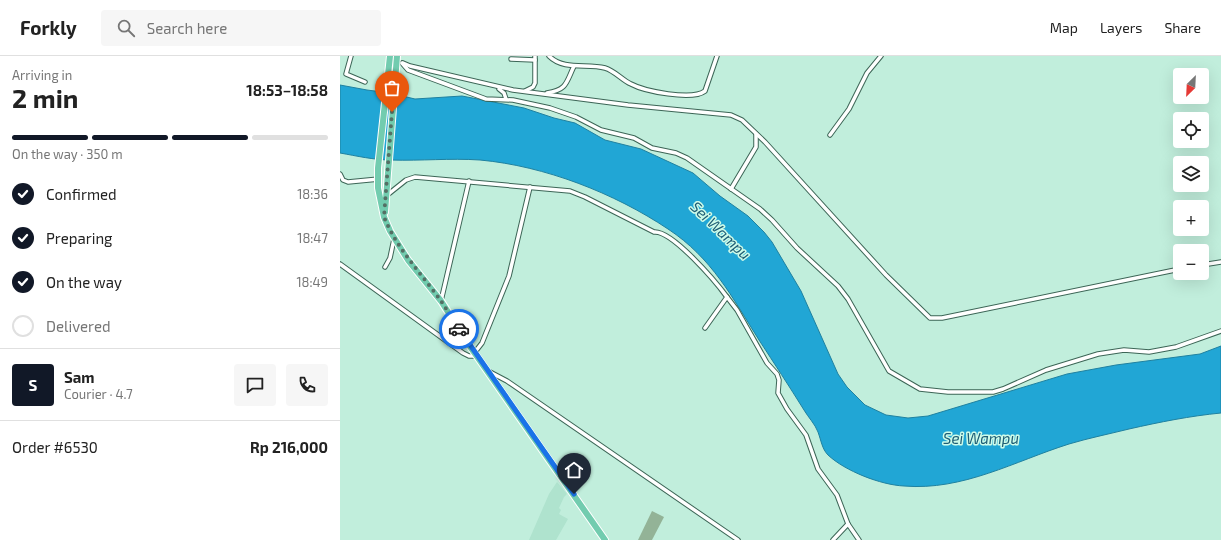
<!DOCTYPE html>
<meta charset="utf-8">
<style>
:root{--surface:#fff;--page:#f6f6f6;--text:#222;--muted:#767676;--line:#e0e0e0;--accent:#111827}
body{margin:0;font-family:"Exo 2",sans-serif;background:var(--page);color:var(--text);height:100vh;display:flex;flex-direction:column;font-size:15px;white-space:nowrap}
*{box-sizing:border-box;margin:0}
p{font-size:13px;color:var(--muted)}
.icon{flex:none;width:22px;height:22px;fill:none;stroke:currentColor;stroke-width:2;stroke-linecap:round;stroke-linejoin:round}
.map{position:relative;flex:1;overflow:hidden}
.sheet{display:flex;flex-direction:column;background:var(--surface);width:340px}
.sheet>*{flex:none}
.needle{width:26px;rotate:204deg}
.fabs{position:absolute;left:833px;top:12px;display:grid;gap:8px}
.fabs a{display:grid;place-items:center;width:36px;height:36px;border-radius:4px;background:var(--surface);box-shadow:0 4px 16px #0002;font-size:20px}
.pin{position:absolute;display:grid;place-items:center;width:34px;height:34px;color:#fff;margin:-41px -17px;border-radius:50% 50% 50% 0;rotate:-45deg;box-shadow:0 0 4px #0007}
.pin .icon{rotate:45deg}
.courier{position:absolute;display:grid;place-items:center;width:40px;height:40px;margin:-20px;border:3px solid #1a73e8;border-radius:50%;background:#fff;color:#222;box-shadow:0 1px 5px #0007}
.overview em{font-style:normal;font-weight:700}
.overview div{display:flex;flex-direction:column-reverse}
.overview{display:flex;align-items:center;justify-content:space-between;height:68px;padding:0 12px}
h1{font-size:26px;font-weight:700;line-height:30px}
.bar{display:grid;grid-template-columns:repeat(4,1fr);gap:6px 4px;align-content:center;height:48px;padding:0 12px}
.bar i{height:5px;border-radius:3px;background:var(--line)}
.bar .active{background:var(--accent)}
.bar p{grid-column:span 4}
.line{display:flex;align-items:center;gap:10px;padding:0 12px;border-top:1px solid var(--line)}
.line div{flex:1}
.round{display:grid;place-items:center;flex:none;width:42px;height:42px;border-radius:4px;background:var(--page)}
ol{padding:0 12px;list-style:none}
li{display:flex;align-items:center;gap:12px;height:44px}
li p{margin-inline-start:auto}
li .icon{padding:4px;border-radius:50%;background:var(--accent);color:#fff;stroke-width:4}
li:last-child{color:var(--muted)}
li i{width:22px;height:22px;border:2px solid var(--line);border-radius:50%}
header{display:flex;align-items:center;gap:24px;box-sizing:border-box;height:56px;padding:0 20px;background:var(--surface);border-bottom:1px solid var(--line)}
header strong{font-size:19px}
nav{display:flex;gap:22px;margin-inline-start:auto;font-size:14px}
.search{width:280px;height:36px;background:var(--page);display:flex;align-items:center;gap:10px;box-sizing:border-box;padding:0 14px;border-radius:4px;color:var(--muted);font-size:15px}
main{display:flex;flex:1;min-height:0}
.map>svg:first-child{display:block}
.built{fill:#afe3ce}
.water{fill:#21a6d5;stroke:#1f81a0}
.building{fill:#93b397}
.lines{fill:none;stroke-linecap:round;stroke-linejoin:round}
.minor-casing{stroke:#3c6556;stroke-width:5.5}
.trunk-casing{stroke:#fff;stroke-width:8}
.minor{stroke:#fff;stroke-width:3.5}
.trunk{stroke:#72ccaf;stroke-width:6}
.done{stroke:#546f64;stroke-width:4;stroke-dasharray:0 7.2}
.route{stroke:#1a73e8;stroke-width:5}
.labels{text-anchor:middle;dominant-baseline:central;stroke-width:3;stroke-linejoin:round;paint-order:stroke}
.water-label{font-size:15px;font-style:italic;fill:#1d5d76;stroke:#cefbe9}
</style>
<header>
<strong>Forkly</strong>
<div class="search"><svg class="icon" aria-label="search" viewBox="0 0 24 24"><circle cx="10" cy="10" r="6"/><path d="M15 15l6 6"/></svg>Search here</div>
<nav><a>Map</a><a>Layers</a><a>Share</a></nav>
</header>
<main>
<section class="sheet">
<div class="overview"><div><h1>2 min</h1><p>Arriving in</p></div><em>18:53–18:58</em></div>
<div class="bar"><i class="active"></i><i class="active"></i><i class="active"></i><i></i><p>On the way · 350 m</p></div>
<ol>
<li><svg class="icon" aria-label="check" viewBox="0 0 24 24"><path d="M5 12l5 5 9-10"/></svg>Confirmed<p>18:36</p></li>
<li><svg class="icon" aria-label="check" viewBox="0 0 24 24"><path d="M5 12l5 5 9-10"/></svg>Preparing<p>18:47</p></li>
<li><svg class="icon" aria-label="check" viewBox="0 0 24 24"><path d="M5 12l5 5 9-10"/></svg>On the way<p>18:49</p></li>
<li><i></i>Delivered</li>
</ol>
<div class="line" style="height:72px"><b class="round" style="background:var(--accent);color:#fff">S</b><div><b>Sam</b><p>Courier · 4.7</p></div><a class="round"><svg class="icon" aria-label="chat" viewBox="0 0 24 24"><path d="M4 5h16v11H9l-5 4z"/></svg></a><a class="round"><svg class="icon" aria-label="phone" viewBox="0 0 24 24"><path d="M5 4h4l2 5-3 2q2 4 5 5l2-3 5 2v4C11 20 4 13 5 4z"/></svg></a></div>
<div class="line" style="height:52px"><div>Order #6530</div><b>Rp 216,000</b></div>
</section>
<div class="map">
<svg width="881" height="484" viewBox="0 0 881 484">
<rect width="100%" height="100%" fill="#c1eedc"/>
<path class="built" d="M217,426L227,438L224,441L219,452L221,454L219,458L228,463L216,484H189L209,438Z"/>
<path class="water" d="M0,29L27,34L50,37L75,43L122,40L184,52L214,62L235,67L265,84L301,93L353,117L380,140L408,160L424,176L432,186L461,235L498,318L507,331L525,349L546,359L568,362L588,360L727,318L776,309L860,298L881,290V357C850,360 820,366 789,373C769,378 749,382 729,388C675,405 623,435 564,430C541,429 505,415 488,399C482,393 481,384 478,376C475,368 468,361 464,354C449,330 434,307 419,284C392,241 372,202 328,173C274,137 205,110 140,104C110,102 81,105 51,104C34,104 17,100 0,97Z"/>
<path class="building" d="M312,455L324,461L312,484H298Z"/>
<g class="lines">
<defs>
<g id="minor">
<path d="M11,0L6,18L25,26"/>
<path d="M209,0C224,15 247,7 265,12C275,15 282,24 291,28C304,35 352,45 365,35L377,0"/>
<path d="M171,3L195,4"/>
<path d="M62,7L68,14L146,43L173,44L210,52L236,61L261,74L294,82L312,92L336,97L347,102L420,153L432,164L457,192L498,230L508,243L549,315L580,333L608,336H653L663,333L706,314L758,298L784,294L809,296L836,291L881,275"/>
<path d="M63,7L70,10L173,34L288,49L391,59L402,64L425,86L546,219L590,262H602L840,213"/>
<path d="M159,33L164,37L166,43"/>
<path d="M185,35L193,31L195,27V0"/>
<path d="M207,37C227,34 226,27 234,10"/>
<path d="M490,79L509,53L527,17L541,0"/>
<path d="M0,118L3,124L8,126L39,123"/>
<path d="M391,133L416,91V78"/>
<path d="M46,140L66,124L75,121L230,135L245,141L314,176C332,174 376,226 387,241L365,272"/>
<path d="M0,208L123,297L129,300H137"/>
<path d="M862,209L881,206"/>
<path d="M45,211L50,202L54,183"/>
<path d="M387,241L397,254L427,307L437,318L439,324L438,337L447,353L466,379L478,413L497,439L508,468L519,484"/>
<path d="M101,245L129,125"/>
<path d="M135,296L142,287L169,220L190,131"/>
<path d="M148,315L167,325L398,484"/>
<path d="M493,484L508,468"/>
</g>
<g id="trunk">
<path d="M50,0L38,112V132L44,161L50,175L68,204L101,245L129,289L265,484"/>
<path d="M45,156L57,0"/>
</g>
</defs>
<use href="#minor" class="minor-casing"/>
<use href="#trunk" class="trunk-casing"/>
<use href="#minor" class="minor"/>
<use href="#trunk" class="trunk"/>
</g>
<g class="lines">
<path class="done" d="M52,56L44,161C57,193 81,217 101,245C107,254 113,264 119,273"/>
<path class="route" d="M119,273L234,438"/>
</g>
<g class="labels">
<g class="water-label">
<text transform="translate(381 174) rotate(44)">Sei Wampu</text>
<text x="641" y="382">Sei Wampu</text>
</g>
</g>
</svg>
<div class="fabs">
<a><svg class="needle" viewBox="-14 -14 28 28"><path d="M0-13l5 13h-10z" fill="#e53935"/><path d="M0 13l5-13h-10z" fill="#767676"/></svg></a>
<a><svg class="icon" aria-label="locate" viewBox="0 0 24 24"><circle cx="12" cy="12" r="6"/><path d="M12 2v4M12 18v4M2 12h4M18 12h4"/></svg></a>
<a><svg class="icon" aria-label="layers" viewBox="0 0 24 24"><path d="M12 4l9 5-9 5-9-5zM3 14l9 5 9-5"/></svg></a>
<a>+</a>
<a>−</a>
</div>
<div class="pin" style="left:52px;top:56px;background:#ea580c"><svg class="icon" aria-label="bag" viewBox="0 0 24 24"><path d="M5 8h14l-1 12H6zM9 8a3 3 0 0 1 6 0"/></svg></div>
<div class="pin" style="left:234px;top:438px;background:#1f2937"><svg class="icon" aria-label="home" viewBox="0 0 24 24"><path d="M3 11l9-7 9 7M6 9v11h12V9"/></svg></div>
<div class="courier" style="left:119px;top:273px"><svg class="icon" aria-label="car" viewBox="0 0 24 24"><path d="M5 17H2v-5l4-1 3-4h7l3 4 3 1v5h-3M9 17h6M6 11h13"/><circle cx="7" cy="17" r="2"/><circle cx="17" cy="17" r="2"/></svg></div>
</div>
</main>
